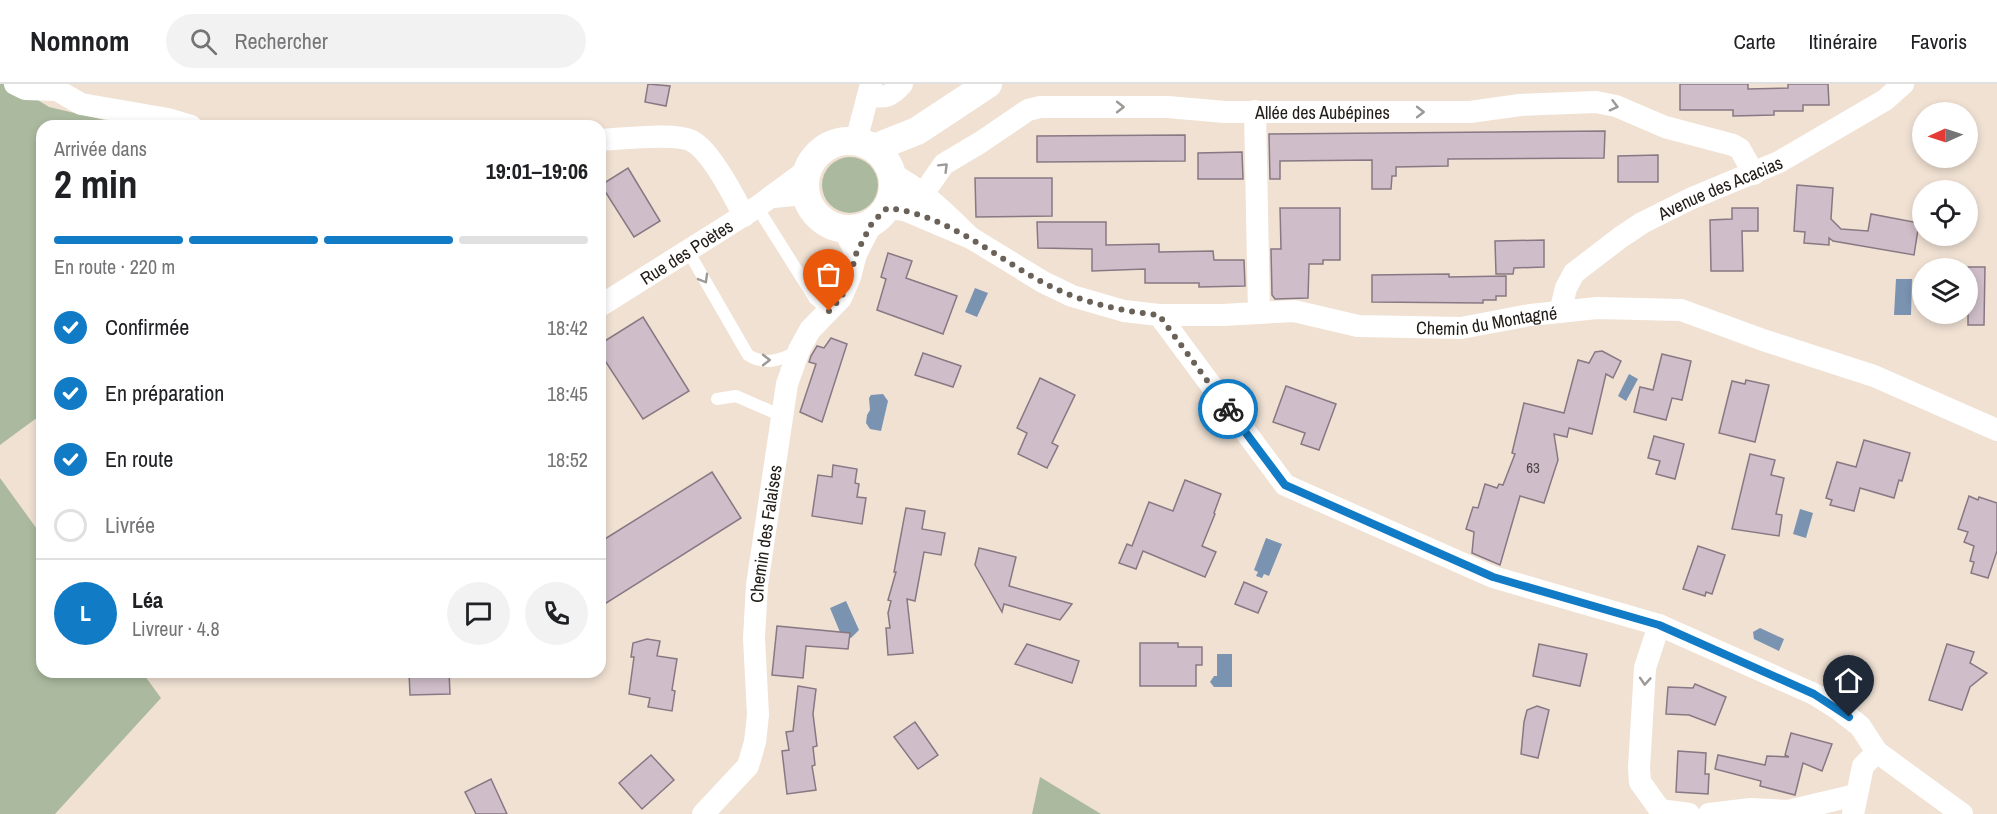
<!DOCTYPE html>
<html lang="fr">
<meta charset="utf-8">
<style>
:root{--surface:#fff;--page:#f2f2f2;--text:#202124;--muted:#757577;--line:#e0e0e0;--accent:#117bc6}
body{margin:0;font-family:"Archivo Narrow",sans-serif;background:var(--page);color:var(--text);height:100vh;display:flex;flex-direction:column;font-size:22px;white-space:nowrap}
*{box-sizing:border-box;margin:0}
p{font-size:20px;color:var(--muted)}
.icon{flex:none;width:33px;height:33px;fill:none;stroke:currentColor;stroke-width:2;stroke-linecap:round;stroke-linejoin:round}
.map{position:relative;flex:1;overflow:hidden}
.panel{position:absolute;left:36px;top:36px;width:570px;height:558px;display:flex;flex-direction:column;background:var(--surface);border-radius:18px;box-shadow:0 3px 9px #0003}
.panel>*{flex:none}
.needle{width:39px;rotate:267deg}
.buttons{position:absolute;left:1912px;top:18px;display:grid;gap:12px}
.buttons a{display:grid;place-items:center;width:66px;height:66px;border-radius:50%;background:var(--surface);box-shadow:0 3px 9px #0003;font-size:30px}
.pin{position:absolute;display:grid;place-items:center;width:51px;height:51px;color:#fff;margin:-62px -26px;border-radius:50% 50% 50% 0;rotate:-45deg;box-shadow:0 0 6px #0007}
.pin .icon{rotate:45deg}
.courier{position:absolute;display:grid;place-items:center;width:60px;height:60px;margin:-30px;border:4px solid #117bc6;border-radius:50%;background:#fff;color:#222;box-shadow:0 2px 8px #0007}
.overview em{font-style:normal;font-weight:700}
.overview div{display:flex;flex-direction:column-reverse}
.overview{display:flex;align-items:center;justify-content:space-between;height:102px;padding:0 18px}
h1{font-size:39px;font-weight:700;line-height:45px}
.bar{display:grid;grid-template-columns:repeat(4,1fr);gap:9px 6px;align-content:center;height:72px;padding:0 18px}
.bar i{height:8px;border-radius:4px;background:var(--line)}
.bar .selected{background:var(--accent)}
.bar p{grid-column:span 4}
.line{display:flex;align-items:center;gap:15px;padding:0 18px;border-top:2px solid var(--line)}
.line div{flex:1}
.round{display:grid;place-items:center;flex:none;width:63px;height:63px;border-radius:32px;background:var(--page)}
ol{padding:0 18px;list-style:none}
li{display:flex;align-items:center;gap:18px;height:66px}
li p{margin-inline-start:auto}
li .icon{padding:6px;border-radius:50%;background:var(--accent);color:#fff;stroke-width:4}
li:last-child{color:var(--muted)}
li i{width:33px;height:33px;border:3px solid var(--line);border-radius:50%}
header{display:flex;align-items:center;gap:36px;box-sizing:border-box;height:84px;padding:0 30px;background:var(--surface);border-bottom:2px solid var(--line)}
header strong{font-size:28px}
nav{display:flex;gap:33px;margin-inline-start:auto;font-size:21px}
.search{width:420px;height:54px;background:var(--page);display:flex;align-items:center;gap:15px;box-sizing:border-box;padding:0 21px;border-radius:33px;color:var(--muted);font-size:22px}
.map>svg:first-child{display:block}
.green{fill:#abba9f}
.water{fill:#7a93b1}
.building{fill:#cfbec9;stroke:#887883;stroke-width:1.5}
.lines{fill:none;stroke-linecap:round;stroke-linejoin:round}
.service{stroke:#fff;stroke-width:12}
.minor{stroke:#fff;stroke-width:22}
.tertiary{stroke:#fff;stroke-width:28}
.oneway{stroke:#9c9997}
.done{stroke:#6a6159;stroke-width:6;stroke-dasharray:0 10.8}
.route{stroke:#117bc6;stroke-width:8}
.labels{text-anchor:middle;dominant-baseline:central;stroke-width:6;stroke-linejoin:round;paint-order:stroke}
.number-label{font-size:15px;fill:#4d4444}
.street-label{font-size:18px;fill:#221c17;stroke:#f0e1d3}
</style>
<header>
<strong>Nomnom</strong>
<div class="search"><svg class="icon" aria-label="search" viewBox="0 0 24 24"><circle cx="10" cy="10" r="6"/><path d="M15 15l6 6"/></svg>Rechercher</div>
<nav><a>Carte</a><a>Itinéraire</a><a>Favoris</a></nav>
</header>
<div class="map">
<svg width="1997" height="730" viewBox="0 0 1997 730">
<rect width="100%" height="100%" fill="#f0e1d3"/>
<g class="green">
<path d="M0,0H12L49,23L130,42H42V330L0,361Z"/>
<circle cx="850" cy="101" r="28"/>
<path d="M0,394L42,452V588H142L161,614L55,730H0Z"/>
<path d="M1040,693L1101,730H1032Z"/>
</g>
<g class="water">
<path d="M1896,195H1912L1911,231H1894Z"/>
<path d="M975,204L988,209L977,233L965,228Z"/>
<path d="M1629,290L1638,295L1626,317L1618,312Z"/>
<path d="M883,310L888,317L881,347L870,345L866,339L867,331L870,326L869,314L871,311Z"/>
<path d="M1800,425L1813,429L1806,454L1793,450Z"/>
<path d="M1266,454L1282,460L1269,492L1264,490L1262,494L1256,492L1258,488L1254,486Z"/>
<path d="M846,517L859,546L851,554L842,553L830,524Z"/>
<path d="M1760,544L1784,555L1779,567L1754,555L1753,548Z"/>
<path d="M1217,570H1232V603H1214L1210,598L1214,592H1217Z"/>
</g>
<g class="building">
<path d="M648,0L670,2L666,22L645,18Z"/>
<path d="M1680,0H1748V5L1788,4V0H1828L1829,21H1803V27H1774V31L1733,32V26H1680Z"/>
<path d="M1605,47L1604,74L1448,75V82L1396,83V92H1392L1391,105H1372V76L1280,77V95H1270L1269,50Z"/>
<path d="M1185,51V77L1037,78V52Z"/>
<path d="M1242,68L1243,95H1198V69Z"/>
<path d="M1658,71V98H1618V72Z"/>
<path d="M628,84L660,137L634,153L601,101Z"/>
<path d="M975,94H1052V132L976,133Z"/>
<path d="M1797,101L1833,104L1831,135L1841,145L1868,147L1871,130L1919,139L1914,171L1833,157L1829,154V161L1804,159L1805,148L1794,147Z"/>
<path d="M1280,124H1340V176H1323V180H1309L1308,214L1275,215L1272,211L1271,165H1281Z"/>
<path d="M1732,124H1758V147H1742L1743,187H1711L1710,136L1732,135Z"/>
<path d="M1037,138H1106V161L1159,160V168L1213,167L1214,176H1244L1245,202L1199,203V199H1145V185L1092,187V165L1038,164Z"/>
<path d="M1544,156V183L1514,184L1513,190H1496L1495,157Z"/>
<path d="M888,169L912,177L906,194L957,212L943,250L877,226L886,195L881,193Z"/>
<path d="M1968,183H1985L1984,241H1968Z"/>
<path d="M1449,190V193L1506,192V212H1496V216H1483V219L1372,218V191Z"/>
<path d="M643,233L689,307L643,335L600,269V260Z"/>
<path d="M831,254L847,260L822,338L800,328L816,280L809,278L811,272L817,262L824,264Z"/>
<path d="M1602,267L1621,277L1613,294L1606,290L1592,350L1569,344L1567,353L1554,350L1558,376L1544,419L1520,412L1500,481L1472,469L1474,448L1466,445L1473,423L1478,424L1485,400L1497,404L1499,400L1503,401L1515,370L1512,369L1524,319L1564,329L1578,276L1589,279L1595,268Z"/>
<path d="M923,269L961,282L953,303L915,291Z"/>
<path d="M1662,270L1691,277L1682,316L1672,314L1666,336L1634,328L1640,303L1653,306Z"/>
<path d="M1040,294L1075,311L1052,359L1058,362L1047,384L1018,370L1027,349L1017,344Z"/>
<path d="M1746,296L1769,301L1755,358L1719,349L1732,297L1745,300Z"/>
<path d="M1286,302L1336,320L1319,366L1301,360L1305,349L1273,338Z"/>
<path d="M1654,352L1684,360L1675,395L1656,390L1660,377L1648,374Z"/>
<path d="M1864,356L1910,369L1902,397L1899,396L1894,414L1860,404L1854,427L1830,421L1832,416L1826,414L1837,378L1856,383Z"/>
<path d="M1750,370L1775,376L1771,391L1784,394L1776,430L1782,431L1779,452L1732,445Z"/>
<path d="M833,381L857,385L855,399L859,400L857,413L866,414L862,440L812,432L818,391L832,393Z"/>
<path d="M712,388L741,434L600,523V458Z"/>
<path d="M1185,396L1221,410L1214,429L1215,430L1202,462L1216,468L1205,493L1143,467L1136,485L1119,479L1127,460L1132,462L1149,418L1173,427Z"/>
<path d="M1969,412L1978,416L1979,413L1997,419V467L1988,494L1971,489L1974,478L1970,477L1974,462L1964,458L1968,448L1958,445Z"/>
<path d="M906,424L925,427L922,445L945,449L941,471L924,468L915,517L907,515L913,569L888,571L886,544H890L888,529L891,517L888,516L896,488H894Z"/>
<path d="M1698,462L1725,471L1712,510L1706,508L1705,512L1683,505Z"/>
<path d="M979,464L1016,473L1009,502L1072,520L1060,536L1004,520L1002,528L975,481Z"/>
<path d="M1244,498L1267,508L1258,529L1235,520Z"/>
<path d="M777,542L850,549L848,565L806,562L803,594L772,591Z"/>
<path d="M647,555L660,557L657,572L677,575L672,606L675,607L672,627L648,623L650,614L629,610L634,573H631L633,559Z"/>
<path d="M1140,559H1178V563H1202V581H1196V602H1140Z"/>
<path d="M1027,560L1079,577L1072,599L1015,580Z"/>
<path d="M1539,560L1587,570L1580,602L1533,592Z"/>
<path d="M1947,560L1974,568L1970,579L1987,589L1970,603L1962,626L1929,616Z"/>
<path d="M409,588H449L450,610L410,611Z"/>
<path d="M1695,600L1726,613L1715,641L1689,631L1666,630L1668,603L1693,604Z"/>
<path d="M798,602L816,605L813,630L817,662L813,663L815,681L812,682L816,706L787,710L782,667L789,666L786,648L793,647Z"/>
<path d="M1537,622L1549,626L1538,674L1521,670L1524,638L1527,626Z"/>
<path d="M915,638L938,671L918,685L894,653Z"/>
<path d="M1791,649L1832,660L1822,687L1803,679L1795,711L1760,702L1761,697L1715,685L1718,671L1765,681L1767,672L1789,673L1785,671Z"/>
<path d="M1678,667L1706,669L1705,690H1709L1708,710L1676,708Z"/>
<path d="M651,671L674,696L642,725L619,699Z"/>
<path d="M491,695L507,730H476L465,708Z"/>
</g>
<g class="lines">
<g class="service">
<path d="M757,123L815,215L829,227"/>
<path d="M688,167L748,271C765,282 781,276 798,267"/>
<path d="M717,315L736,312L782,332"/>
</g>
<g class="minor">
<path d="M15,0L25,5L57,6L81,20L168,35L191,42"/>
<path d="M869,11C884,15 892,12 902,0"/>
<path d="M1255,27L1259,229"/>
<path d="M600,56C621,55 675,48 692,57C711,67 734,112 744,132"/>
<path d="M856,57L871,0"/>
<path d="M773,113L805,110"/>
<path d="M887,124L905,126L971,154C947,131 922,105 892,90"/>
<path id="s1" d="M905,126L918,117L944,80L981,58L1028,26L1040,23H1168L1225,28H1470L1520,21L1596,18L1616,22L1665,43L1733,61L1740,65L1754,90"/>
<path d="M844,145L856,170"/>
<path id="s2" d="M971,154L1043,198L1072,212L1124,227L1159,231H1222L1294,227L1358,242L1461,244L1530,231L1597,224L1681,226L1763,256L1874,292L1997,346"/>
<path id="s3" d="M600,222L757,123L807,86"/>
<path id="s4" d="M1560,228L1566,204L1574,189L1621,153L1642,139L1690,115L1779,78L1885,16L1903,0"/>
<path d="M1159,231L1285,401L1493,493L1659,541L1814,610L1838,625L1860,642L1877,668L1962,730"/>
<path d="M1659,541L1645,584L1639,684L1640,698L1660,726L1689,730"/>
<path id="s5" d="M703,730L748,682L755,658L758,631L754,554L757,501L787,300L799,266L810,246L841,214L850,193L856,170L872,139"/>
<path d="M1709,730L1751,725L1788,727L1856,711"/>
<path d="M1853,730L1863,682L1877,668"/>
</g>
<g class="tertiary">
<circle cx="849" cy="101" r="44"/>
<path d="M874,64L917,47L988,0"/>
</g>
</g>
<defs><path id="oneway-chevron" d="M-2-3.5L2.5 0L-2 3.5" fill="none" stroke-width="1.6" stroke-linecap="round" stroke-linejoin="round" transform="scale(1.5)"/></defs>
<g class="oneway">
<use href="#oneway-chevron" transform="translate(1614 22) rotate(15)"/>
<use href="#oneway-chevron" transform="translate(1120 23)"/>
<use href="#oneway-chevron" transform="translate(1420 28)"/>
<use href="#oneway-chevron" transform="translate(944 83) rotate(-45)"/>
<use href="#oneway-chevron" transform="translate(704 195) rotate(60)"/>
<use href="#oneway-chevron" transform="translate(766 276)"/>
<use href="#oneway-chevron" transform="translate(1645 597) rotate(94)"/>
</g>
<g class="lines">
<path class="done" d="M829,227L841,214L850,193L856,170L872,139L887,124C946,130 993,172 1044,199C1080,218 1119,227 1159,231L1228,325"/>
<path class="route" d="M1228,325L1285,401L1493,493L1659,541L1814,610L1849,633"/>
</g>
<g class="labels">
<g class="number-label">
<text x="1533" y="383">63</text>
</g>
<g class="street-label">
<text stroke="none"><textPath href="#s1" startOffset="456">Allée des Aubépines</textPath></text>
<text stroke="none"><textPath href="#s4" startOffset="212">Avenue des Acacias</textPath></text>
<text stroke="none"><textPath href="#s3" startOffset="102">Rue des Poètes</textPath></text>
<text stroke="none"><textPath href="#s2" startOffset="536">Chemin du Montagné</textPath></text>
<text stroke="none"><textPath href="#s5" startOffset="300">Chemin des Falaises</textPath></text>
</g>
</g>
</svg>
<div class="buttons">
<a><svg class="needle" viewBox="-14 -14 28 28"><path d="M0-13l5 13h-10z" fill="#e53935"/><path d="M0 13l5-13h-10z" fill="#757577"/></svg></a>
<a><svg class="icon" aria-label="locate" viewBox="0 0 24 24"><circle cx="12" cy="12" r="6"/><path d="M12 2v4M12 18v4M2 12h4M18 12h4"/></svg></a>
<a><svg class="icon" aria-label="layers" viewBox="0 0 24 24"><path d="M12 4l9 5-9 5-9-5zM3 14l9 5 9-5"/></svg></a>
</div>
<div class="pin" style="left:829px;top:227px;background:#ea580c"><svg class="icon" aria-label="bag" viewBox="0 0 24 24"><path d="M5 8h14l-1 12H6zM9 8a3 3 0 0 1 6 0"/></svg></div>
<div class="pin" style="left:1849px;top:633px;background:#1f2937"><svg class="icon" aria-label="home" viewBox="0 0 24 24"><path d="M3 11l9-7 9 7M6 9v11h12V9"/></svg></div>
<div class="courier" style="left:1228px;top:325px"><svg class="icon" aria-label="bike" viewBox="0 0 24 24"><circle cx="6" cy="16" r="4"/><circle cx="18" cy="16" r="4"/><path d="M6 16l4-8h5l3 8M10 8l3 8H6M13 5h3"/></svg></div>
<section class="panel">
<div class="overview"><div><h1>2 min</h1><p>Arrivée dans</p></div><em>19:01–19:06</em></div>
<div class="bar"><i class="selected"></i><i class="selected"></i><i class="selected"></i><i></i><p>En route · 220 m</p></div>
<ol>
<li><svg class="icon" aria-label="check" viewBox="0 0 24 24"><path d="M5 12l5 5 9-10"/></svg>Confirmée<p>18:42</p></li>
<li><svg class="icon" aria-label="check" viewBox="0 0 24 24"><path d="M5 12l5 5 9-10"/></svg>En préparation<p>18:45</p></li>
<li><svg class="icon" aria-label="check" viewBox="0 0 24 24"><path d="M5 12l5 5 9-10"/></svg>En route<p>18:52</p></li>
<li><i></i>Livrée</li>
</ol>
<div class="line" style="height:108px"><b class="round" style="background:var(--accent);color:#fff">L</b><div><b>Léa</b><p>Livreur · 4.8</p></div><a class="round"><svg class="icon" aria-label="chat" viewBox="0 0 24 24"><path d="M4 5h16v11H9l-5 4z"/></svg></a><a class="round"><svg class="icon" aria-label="phone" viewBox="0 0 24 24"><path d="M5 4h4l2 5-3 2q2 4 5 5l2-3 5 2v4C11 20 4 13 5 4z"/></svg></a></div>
</section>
</div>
